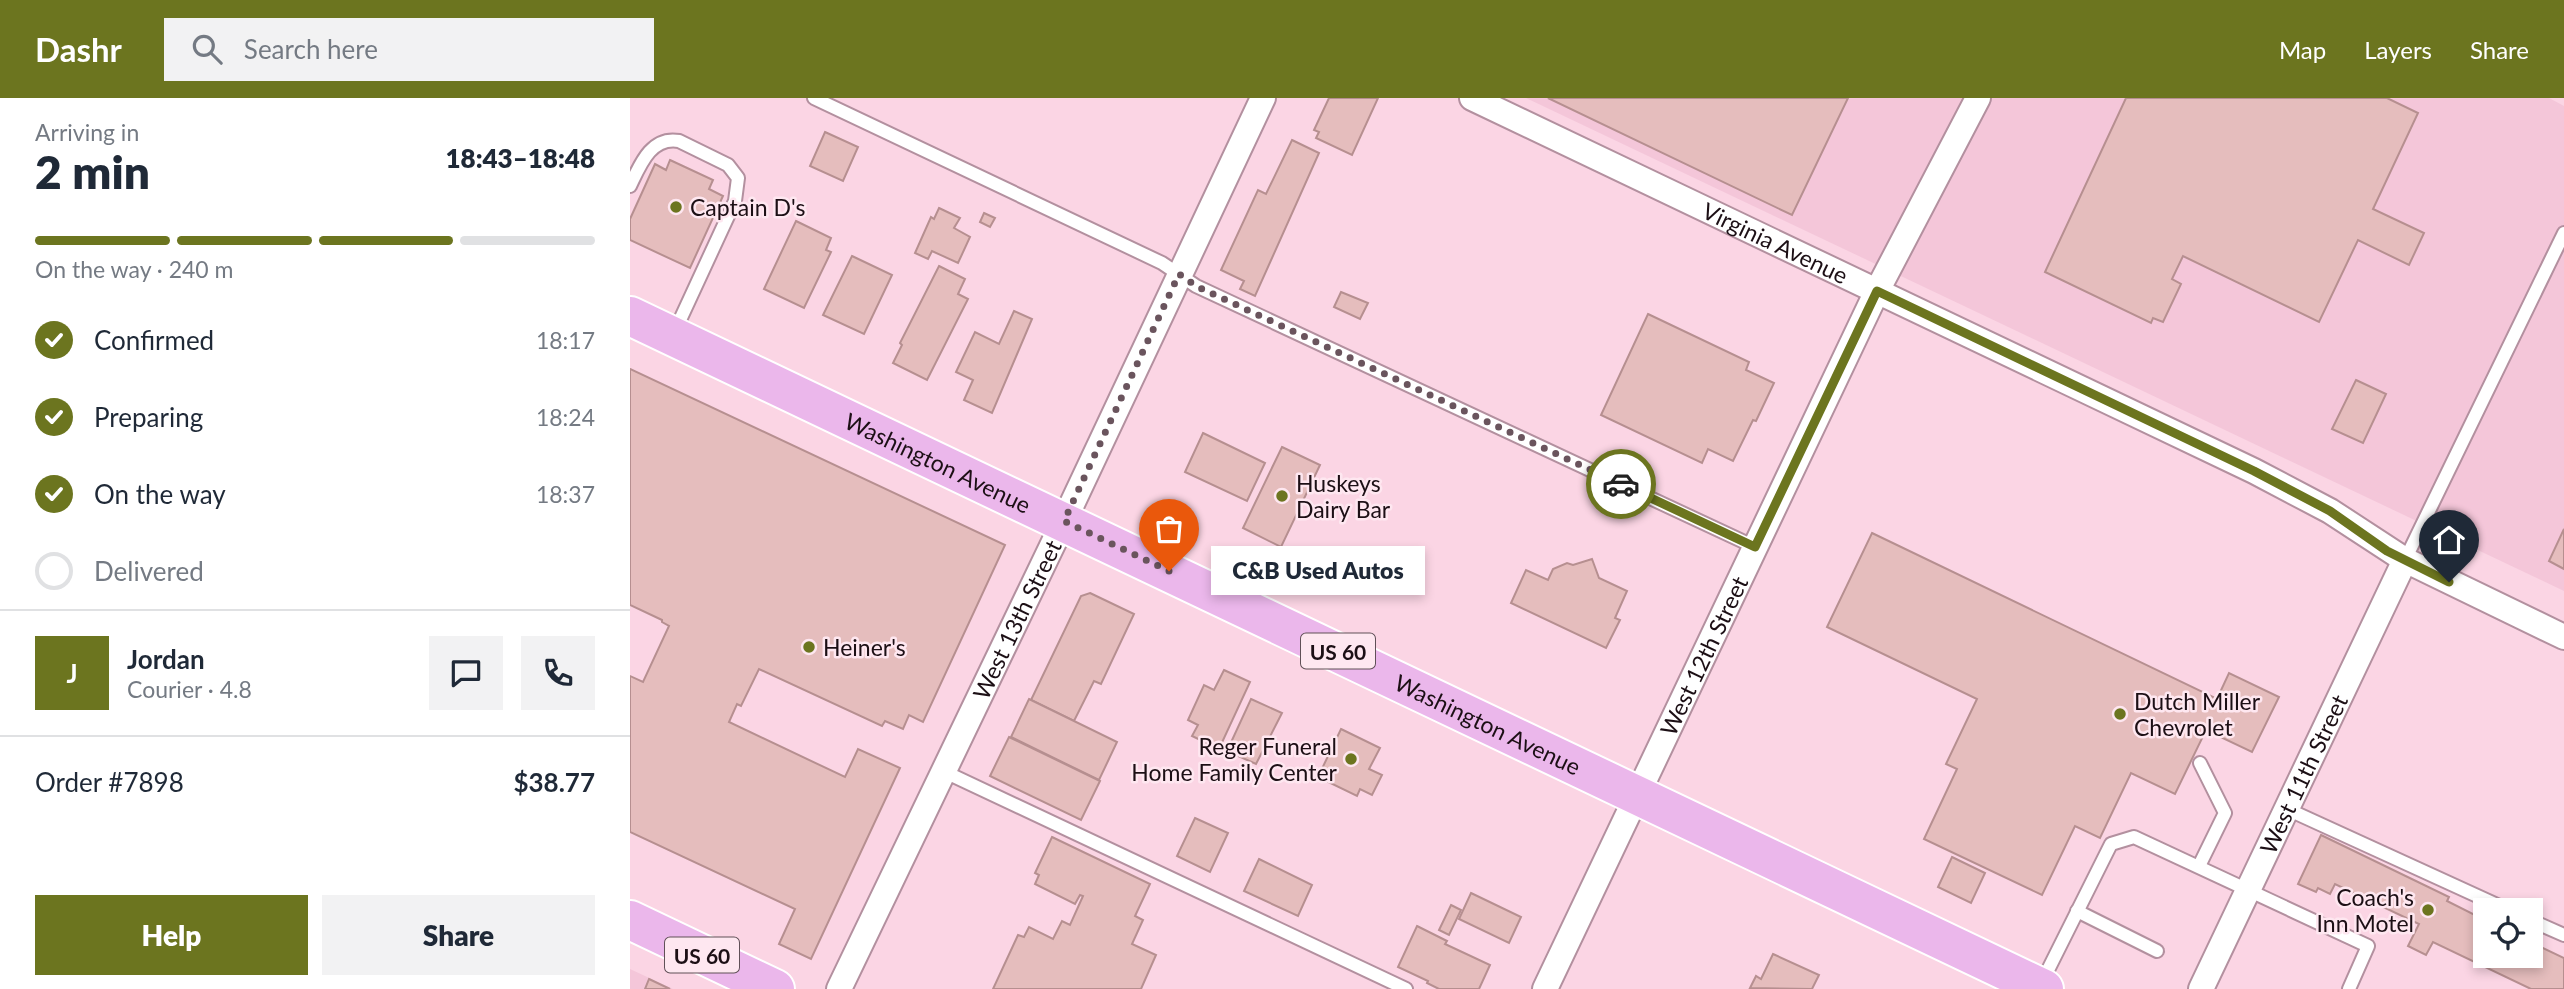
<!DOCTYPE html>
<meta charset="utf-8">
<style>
:root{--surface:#fff;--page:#f2f2f3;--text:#1f2937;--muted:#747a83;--line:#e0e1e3;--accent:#6c751f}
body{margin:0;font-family:Lato,sans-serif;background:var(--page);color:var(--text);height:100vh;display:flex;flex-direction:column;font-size:26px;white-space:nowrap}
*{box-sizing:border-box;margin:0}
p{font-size:23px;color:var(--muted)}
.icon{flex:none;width:38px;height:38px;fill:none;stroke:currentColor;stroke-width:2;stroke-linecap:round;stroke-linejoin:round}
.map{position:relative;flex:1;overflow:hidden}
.details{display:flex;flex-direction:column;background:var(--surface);width:630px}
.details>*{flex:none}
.controls{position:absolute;left:1843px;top:800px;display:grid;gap:14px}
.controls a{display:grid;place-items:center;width:70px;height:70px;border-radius:0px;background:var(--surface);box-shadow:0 4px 10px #0003;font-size:35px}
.pin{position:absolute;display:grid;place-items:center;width:60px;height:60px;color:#fff;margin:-72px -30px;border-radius:50% 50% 50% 0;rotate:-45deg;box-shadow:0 0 7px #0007}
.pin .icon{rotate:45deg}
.courier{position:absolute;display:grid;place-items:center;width:70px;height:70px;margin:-35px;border:5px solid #6c751f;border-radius:50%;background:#fff;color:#222;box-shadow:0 2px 9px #0007}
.bubble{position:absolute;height:49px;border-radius:0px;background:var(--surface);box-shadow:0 4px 10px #0003;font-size:23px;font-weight:800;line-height:49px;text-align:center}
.summary em{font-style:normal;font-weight:800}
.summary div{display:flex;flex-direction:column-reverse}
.summary{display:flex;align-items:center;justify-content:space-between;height:119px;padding:0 35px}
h1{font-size:46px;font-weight:800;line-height:52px}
.bar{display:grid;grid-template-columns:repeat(4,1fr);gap:10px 7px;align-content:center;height:84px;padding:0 35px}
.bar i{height:9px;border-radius:5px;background:var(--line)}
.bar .active{background:var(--accent)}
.bar p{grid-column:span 4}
.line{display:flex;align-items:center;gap:18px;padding:0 35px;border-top:2px solid var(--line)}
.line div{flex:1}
.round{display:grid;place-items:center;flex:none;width:74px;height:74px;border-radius:0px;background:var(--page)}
ol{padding:0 35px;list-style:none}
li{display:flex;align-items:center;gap:21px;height:77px}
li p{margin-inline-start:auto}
li .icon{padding:7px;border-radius:50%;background:var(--accent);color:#fff;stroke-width:4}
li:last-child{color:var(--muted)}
li i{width:38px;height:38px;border:4px solid var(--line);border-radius:50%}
.button{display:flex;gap:14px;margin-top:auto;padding:14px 35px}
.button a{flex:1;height:80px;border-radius:0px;background:var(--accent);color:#fff;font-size:28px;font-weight:800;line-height:80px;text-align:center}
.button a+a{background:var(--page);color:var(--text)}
header{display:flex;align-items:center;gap:42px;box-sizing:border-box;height:98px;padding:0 35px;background:var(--accent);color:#fff}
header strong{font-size:33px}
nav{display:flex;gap:38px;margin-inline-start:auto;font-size:24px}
.search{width:490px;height:63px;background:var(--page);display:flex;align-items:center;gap:18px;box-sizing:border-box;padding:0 24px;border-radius:0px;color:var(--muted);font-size:26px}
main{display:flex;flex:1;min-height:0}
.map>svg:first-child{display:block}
.built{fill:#f4c6d9}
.building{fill:#e5bdbd;stroke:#b68f90;stroke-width:2}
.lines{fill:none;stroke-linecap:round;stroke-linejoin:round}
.service-casing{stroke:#b3909f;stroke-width:16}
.minor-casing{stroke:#b3909f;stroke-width:28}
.primary-casing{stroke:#fff;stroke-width:42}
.service{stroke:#fff;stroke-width:12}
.minor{stroke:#fff;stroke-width:24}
.primary{stroke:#ebb7eb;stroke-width:38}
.done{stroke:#6a545d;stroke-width:7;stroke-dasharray:0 12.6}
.route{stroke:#6c751f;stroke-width:9}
.poi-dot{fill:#6c751f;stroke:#fee7f0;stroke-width:2.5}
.labels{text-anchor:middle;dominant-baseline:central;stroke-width:5;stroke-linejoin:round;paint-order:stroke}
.shield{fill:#fee7f0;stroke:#605057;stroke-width:2}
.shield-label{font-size:21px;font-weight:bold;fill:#1c0f15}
.poi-label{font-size:23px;fill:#1c0f15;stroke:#fee7f0;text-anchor:start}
.street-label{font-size:23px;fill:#1c0f15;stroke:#fee7f0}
</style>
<header>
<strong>Dashr</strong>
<div class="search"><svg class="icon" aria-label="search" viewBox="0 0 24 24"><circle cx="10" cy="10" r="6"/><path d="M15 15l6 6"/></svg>Search here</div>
<nav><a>Map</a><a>Layers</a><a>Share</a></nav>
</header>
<main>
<section class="details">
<div class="summary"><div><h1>2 min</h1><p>Arriving in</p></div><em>18:43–18:48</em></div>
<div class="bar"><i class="active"></i><i class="active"></i><i class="active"></i><i></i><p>On the way · 240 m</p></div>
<ol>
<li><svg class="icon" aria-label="check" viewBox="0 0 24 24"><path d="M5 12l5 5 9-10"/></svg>Confirmed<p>18:17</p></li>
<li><svg class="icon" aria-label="check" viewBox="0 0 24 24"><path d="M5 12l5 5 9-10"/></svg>Preparing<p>18:24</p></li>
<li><svg class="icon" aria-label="check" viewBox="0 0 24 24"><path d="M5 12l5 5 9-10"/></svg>On the way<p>18:37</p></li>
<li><i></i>Delivered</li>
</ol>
<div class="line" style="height:126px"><b class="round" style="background:var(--accent);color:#fff">J</b><div><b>Jordan</b><p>Courier · 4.8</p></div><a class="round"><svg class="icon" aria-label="chat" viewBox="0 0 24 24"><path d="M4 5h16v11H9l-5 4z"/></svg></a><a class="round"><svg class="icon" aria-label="phone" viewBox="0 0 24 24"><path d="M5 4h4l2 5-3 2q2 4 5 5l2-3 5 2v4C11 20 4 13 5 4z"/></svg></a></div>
<div class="line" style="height:91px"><div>Order #7898</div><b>$38.77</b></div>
<div class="button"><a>Help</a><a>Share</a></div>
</section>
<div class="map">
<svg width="1934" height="891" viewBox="0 0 1934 891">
<rect width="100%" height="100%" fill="#fbd5e4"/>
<g class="built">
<path d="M896,0H1919L1934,8V493Z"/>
<path d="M0,871L43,891H0Z"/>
</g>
<g class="building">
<path d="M699,0H748L722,57L686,40L689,34L684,32Z"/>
<path d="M918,0H1218L1162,117Z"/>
<path d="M1496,0H1757L1788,15L1743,111L1794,135L1779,167L1728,142L1689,224L1553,158L1542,181L1551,186L1533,224L1523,220L1521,225L1415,174Z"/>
<path d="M195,34L228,49L213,83L180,68Z"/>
<path d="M662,42L689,55L625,198L610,191L614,183L591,172L628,92L636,96Z"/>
<path d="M40,62L83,82L79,91L93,98L60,170L0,142V121L25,66L36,72Z"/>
<path d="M309,110L330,120L324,130L340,139L328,165L302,153L298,161L285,155L301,119L304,121Z"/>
<path d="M354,115L365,120L360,129L350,124Z"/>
<path d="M166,123L201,140L196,152L201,154L174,210L134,191Z"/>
<path d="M222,158L262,177L234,236L193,217Z"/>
<path d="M309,168L335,181L328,196L338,201L297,282L263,265L272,247L270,245Z"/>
<path d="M711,194L738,205L730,221L704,209Z"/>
<path d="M384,213L402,221L362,315L334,302L343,282L326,274L345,234L369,246Z"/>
<path d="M1018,216L1119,264L1116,272L1144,285L1126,323L1123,322L1103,363L1078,351L1072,365L971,317Z"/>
<path d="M0,271L375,447L293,624L279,617L273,631L255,623L252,628L129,571L111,608L107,606L99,624L215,679L228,651L270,670L181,861L149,846L165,811L0,734V578L13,584L39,528L32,524V522L0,507Z"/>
<path d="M1726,282L1756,296L1733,345L1702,331Z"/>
<path d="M573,335L635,365L617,403L555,374Z"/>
<path d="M652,349L690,367L651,449L613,430Z"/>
<path d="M1934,431V471L1919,463Z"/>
<path d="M1242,435L1587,601L1599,575L1649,599L1622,654L1576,632L1545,696L1501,675L1470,740L1445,728L1412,797L1294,741L1327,671L1316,666L1347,601L1197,529Z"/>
<path d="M962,461L969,480L997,493L985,520L990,522L976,550L881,505L896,472L918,482L923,471L937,465L943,467Z"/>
<path d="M460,495L504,516L471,586L464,583L444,623L401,602L451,498Z"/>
<path d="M594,572L620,584L589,651L562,638L568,627L558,622L574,587L584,592Z"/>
<path d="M399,601L487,644L469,682L381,639Z"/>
<path d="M621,601L652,615L626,666L597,653Z"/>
<path d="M711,631L750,650L739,671L752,677L742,697L730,691L727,698L688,679Z"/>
<path d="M379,639L470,683L451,722L360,678Z"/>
<path d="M565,720L598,735L580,774L547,758Z"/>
<path d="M1691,737L1819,799L1817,803L1855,822V858H1900V844L1934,860V891H1901L1803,844L1796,857L1778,848L1789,826L1705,786L1700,796L1688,790L1686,794L1668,786Z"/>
<path d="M422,739L520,786L505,818L513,822L502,846L526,857L511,891H363L388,837L394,839L399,829L423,841L432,823L440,827L453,798L450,797L445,806L405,786L409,777L405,775Z"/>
<path d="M1322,759L1355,775L1341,805L1308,789Z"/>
<path d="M629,761L682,787L668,818L614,793Z"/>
<path d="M841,795L891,819L879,845L829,821Z"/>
<path d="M821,807L831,812L819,837L809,832Z"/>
<path d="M787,828L817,843L815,846L860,867L849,891H809L797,885L798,883L768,869Z"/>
<path d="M1143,856L1189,877L1182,891L1120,890L1126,878L1131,881Z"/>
<path d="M19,881L40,891H15Z"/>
</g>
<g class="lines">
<defs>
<g id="service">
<path d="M184,0L532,165L566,188L1125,449"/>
<path d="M0,88C10,67 21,38 49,43L98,67L108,80L105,103L44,235"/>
<path d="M1775,462L1934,135"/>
<path d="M315,674L776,891"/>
<path d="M1657,711L1878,812"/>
<path d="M1569,768L1595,715L1570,665"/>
<path d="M1447,813L1527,853"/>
<path d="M1900,822L1934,837"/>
<path d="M1411,886L1481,746L1504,739L1738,848L1719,891"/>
</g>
<g id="minor">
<path id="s1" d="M842,0L1624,373L1700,413L1775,462L1934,539"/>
<path id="s2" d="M209,891L434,423L633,0"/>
<path id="s3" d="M915,891L1247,193L1348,0"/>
<path id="s4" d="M1571,891L1775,462"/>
</g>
<g id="primary">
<path id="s5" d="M0,218L1414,891"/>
<path d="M0,822L145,891"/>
</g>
</defs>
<use href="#service" class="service-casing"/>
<use href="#minor" class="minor-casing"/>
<use href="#primary" class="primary-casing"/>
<use href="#service" class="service"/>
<use href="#minor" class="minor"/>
<use href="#primary" class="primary"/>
</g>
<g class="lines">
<path class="done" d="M539,473L434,423L549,176L566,188L991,386"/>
<path class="route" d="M991,386L1125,449L1247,193L1624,373L1700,413L1757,453L1819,484"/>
</g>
<g class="poi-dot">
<circle cx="46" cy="109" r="7"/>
<circle cx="652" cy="398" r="7"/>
<circle cx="179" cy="549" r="7"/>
<circle cx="1490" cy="616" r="7"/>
<circle cx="721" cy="661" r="7"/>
<circle cx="1798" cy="812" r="7"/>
</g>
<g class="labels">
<g class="shield">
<rect x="671" y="535.5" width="74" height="35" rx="5"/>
<rect x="35" y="839.5" width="74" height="35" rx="5"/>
</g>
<g class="shield-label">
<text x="708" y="553">US 60</text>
<text x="72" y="857">US 60</text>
</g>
<g class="poi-label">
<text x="60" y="109">Captain D's</text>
<text x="666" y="385">Huskeys<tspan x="666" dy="26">Dairy Bar</tspan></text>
<text x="193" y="549">Heiner's</text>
<text x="1504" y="603">Dutch Miller<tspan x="1504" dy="26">Chevrolet</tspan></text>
<text x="707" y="648" text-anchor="end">Reger Funeral<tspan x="707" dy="26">Home Family Center</tspan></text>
<text x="1784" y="799" text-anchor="end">Coach's<tspan x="1784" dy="26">Inn Motel</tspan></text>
</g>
<g class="street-label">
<text stroke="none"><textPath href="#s1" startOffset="336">Virginia Avenue</textPath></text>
<text stroke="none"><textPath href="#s5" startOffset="341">Washington Avenue</textPath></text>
<text stroke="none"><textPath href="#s2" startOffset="410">West 13th Street</textPath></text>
<text stroke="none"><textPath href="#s3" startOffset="369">West 12th Street</textPath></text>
<text stroke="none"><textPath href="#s5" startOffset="950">Washington Avenue</textPath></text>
<text stroke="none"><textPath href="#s4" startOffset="238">West 11th Street</textPath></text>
</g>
</g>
</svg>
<div class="controls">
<a><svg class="icon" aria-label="locate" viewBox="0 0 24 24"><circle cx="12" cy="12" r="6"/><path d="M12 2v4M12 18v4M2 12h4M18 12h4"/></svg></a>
</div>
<div class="pin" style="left:539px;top:473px;background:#ea580c"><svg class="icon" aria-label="bag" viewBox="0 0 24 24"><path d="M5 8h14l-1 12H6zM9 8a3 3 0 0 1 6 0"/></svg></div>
<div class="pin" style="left:1819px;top:484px;background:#1f2937"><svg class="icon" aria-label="home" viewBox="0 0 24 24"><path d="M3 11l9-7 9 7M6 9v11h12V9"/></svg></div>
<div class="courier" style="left:991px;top:386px"><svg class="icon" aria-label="car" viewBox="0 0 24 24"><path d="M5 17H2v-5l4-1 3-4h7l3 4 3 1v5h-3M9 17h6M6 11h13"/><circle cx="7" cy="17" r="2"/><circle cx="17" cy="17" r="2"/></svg></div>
<div class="bubble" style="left:581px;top:448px;width:214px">C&amp;B Used Autos</div>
</div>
</main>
